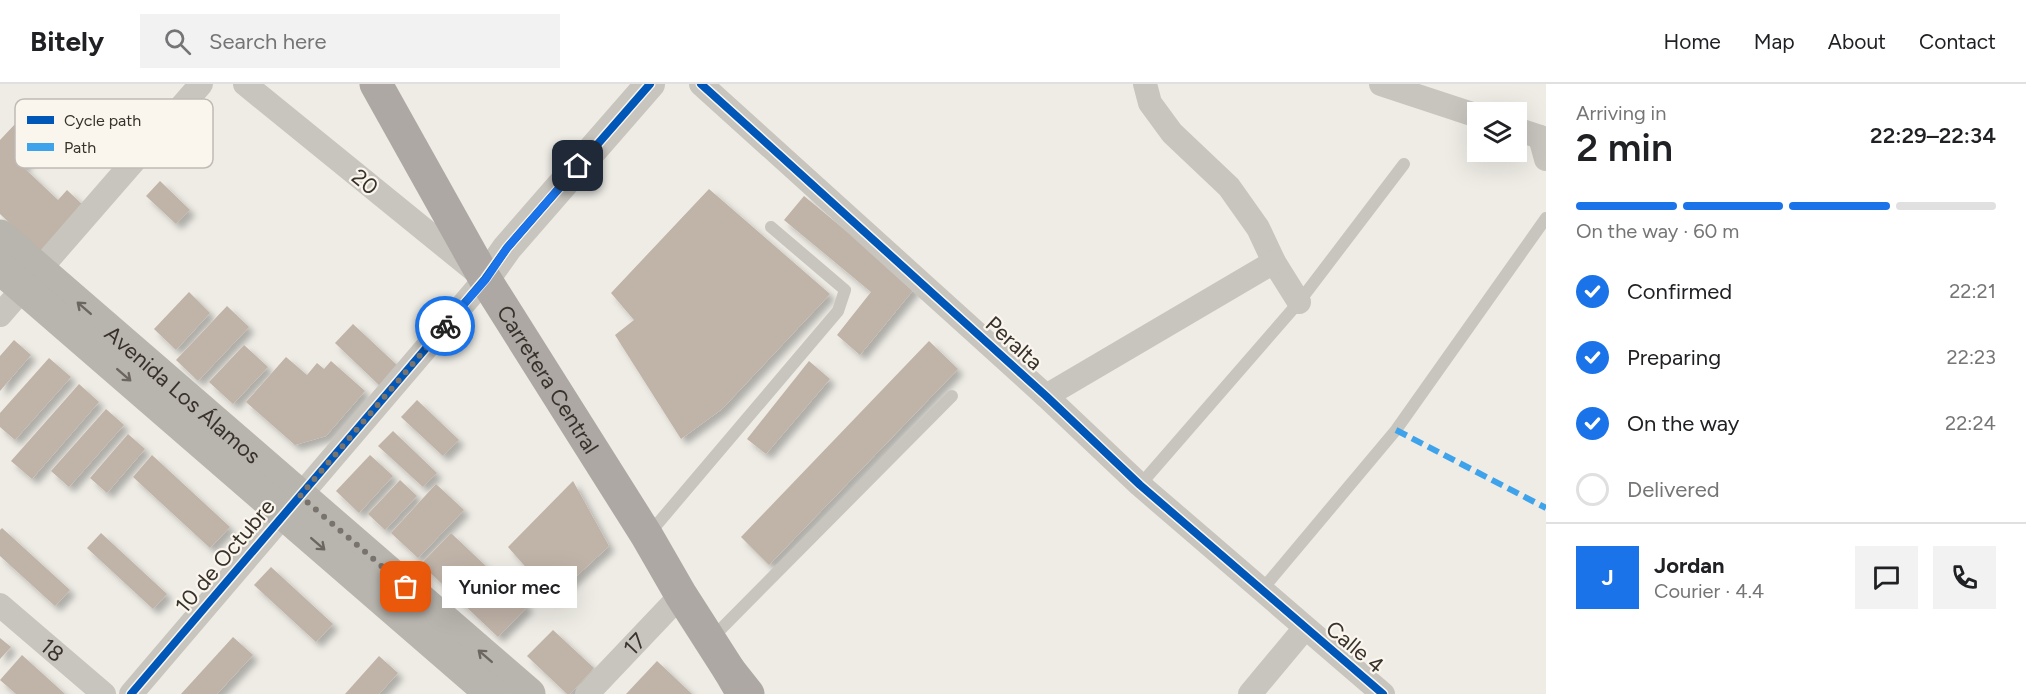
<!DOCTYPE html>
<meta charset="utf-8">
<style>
:root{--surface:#fff;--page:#f2f2f2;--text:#202124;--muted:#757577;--line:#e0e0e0;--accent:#1a73e8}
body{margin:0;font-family:Figtree,sans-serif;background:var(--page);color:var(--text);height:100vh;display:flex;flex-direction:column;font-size:22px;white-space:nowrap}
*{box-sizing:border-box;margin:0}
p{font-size:20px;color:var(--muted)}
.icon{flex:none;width:33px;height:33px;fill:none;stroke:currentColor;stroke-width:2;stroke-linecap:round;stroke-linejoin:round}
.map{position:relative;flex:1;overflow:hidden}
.drawer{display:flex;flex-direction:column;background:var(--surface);width:480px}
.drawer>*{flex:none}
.buttons{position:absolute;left:1467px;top:18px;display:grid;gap:12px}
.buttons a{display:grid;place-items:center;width:60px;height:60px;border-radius:0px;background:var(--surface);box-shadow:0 6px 24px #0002;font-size:30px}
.pin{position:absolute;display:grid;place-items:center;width:51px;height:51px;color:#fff;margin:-26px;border-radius:12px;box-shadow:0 3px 9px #0006}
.courier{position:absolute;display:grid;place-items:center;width:60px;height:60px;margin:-30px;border:4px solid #1a73e8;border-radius:50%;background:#fff;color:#222;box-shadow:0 2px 8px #0007}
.bubble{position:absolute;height:42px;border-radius:0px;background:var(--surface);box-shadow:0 6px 24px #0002;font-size:20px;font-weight:600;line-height:42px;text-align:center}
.overview em{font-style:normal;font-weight:600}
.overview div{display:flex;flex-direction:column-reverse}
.overview{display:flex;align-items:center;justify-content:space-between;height:102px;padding:0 30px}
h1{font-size:39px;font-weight:600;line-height:45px}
.bar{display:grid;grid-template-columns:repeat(4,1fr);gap:9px 6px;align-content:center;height:72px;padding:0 30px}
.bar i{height:8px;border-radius:4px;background:var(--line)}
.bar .active{background:var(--accent)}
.bar p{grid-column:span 4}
.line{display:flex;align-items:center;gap:15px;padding:0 30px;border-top:2px solid var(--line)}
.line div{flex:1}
.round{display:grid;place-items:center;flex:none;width:63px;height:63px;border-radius:0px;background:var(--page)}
ol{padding:0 30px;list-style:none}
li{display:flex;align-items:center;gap:18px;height:66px}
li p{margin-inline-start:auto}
li .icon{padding:6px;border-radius:50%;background:var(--accent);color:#fff;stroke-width:4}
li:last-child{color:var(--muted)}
li i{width:33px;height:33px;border:3px solid var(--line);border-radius:50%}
header{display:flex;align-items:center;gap:36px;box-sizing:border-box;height:84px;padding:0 30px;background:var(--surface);border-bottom:2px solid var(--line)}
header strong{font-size:28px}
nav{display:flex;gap:33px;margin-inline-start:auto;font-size:21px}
.search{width:420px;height:54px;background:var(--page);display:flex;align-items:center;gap:15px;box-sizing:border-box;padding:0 21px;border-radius:0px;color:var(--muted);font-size:22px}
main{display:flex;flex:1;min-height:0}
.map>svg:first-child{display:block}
.building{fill:#c0b3a8;filter:url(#shadow)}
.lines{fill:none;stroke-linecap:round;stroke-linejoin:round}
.service{stroke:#c8c4be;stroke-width:12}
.minor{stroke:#c8c4be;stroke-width:24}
.tertiary{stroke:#c8c4be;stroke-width:30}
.secondary{stroke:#b8b4ae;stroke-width:33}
.primary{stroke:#ada8a3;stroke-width:33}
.quiet{stroke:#3fa3eb;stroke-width:6;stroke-dasharray:12 6;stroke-linecap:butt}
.cycleway-casing{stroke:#faf6ee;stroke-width:11}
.cycleway{stroke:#0057b8;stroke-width:8}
.oneway{stroke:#6c6660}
.done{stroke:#78736d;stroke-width:6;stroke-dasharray:0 10.8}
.route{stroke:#1a73e8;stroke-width:8}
.labels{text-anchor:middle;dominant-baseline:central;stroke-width:4.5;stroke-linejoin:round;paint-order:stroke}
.street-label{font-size:22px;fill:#39322c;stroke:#faf6ee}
.key{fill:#faf6ee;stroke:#c0bbb4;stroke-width:1.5}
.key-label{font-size:16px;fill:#39322c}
</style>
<header>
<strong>Bitely</strong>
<div class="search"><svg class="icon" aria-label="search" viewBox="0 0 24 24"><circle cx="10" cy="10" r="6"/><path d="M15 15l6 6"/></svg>Search here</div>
<nav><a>Home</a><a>Map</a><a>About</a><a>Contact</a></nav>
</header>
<main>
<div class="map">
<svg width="1546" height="610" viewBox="0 0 1546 610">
<defs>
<filter id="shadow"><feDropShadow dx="5.5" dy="5.5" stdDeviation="3" flood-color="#0004"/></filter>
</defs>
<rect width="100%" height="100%" fill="#eeece5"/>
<g class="building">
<path d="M17,38L42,61L22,82L58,116L67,106L85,123L42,169L0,130V56Z"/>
<path d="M160,97L190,126L176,140L146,112Z"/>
<path d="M709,105L830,210L722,325L681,355L615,251L634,236L611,209Z"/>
<path d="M804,112L915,204L860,271L837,251L871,208L784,136Z"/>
<path d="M189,208L210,229L176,266L154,245Z"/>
<path d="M227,222L249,243L198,297L176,276Z"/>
<path d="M353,240L398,282L380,302L335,259Z"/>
<path d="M14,256L31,271L0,307V272Z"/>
<path d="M929,257L958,285L769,481L741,453Z"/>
<path d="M244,261L268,283L233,320L209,298Z"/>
<path d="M286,273L307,291L317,279L324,285L331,277L365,307L326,352L295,361L246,318Z"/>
<path d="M49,274L71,293L15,356L0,343V329Z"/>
<path d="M809,277L830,295L766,370L747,355Z"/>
<path d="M79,300L99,318L32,395L11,377Z"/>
<path d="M417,316L459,356L443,372L401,333Z"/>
<path d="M106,325L124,341L69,403L51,387Z"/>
<path d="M393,347L437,389L423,403L378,362Z"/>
<path d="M128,350L145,365L107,409L90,394Z"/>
<path d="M152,371L230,443L210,464L133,393Z"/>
<path d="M370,371L393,392L359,429L336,407Z"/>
<path d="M400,396L417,412L385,446L368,430Z"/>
<path d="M573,397L609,462L553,514L508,463Z"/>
<path d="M436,400L464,426L418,474L391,449Z"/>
<path d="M2,444L70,506L55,522L0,472V446Z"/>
<path d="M101,449L167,510L153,525L87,464Z"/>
<path d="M451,449L528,522L498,553L421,480Z"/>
<path d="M271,483L333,540L316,558L254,501Z"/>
<path d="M553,546L594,584L570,610H567L527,572Z"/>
<path d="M233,553L253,571L217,610H181Z"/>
<path d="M0,554L11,563L0,575Z"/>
<path d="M22,571L65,610H16L0,596Z"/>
<path d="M379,572L398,589L379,610H345Z"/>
<path d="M657,577L692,610H626Z"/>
</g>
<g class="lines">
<g class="service">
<path d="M1140,401L1299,218L1404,80"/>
<path d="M648,451L838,227L845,206L771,143"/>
<path d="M1261,507L1396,346L1546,134"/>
<path d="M711,555L952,312"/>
</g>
<g class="minor">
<path d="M701,0L1046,312L1140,401L1383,610"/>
<path d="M1145,0L1150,19L1172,49L1229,103L1258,144L1274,178L1299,218"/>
<path d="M1381,0L1478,32"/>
<path d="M1516,45L1540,53"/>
<path d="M1540,53L1546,75"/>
<path d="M0,231L201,0"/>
<path d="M1046,312L1274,178"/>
<path id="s1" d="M0,521L104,610"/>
<path d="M131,610L485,195L245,0"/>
<path id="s2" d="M587,610L681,511"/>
<path d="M1250,610L1305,544"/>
</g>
<path class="tertiary" d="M485,195L507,164L650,0"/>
<g class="secondary">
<path id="s3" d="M0,152L529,610"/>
<path d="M0,184L492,610"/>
</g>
<g class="primary">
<path id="s4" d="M376,0L485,195L647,452L681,511L729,586"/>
<path d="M743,610L729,586L748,610"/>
</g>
<path class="quiet" d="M1396,346L1546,424"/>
<defs>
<g id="cycleway">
<path d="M701,0L1046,312L1140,401L1383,610"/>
<path d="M131,610L485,195L507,164L650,0"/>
</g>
</defs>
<use href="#cycleway" class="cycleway-casing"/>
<use href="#cycleway" class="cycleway"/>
</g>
<defs><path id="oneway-shaft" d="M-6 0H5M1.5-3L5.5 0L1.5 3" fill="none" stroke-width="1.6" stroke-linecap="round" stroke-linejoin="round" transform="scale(1.5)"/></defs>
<g class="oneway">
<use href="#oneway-shaft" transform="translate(84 224) rotate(-139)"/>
<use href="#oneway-shaft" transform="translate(124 291) rotate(41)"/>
<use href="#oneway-shaft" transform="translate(318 460) rotate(41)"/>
<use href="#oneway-shaft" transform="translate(485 572) rotate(-139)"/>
</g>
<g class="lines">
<path class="done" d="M406,503L300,412L445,242"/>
<path class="route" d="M445,242L486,195L507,164L578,82"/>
</g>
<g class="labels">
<g class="street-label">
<text transform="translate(365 98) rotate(39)">20</text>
<text transform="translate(1014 259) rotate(42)">Peralta</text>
<text stroke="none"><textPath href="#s4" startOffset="342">Carretera Central</textPath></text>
<text stroke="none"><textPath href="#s3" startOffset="242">Avenida Los Álamos</textPath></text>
<text transform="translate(225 472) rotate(-50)">10 de Octubre</text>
<text stroke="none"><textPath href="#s2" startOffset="69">17</textPath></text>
<text transform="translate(1355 563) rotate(40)">Calle 4</text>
<text stroke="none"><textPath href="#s1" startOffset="69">18</textPath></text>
</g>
</g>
<rect x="15" y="15" width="198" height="69" rx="9" class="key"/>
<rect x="27" y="32" width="27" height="8" fill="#0057b8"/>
<rect x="27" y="59" width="27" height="8" fill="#3fa3eb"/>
<g class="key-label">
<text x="64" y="42">Cycle path</text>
<text x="64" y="69">Path</text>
</g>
</svg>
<div class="buttons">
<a><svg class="icon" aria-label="layers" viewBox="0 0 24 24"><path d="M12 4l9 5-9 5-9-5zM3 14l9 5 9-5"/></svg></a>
</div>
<div class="pin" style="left:406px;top:503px;background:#ea580c"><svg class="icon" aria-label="bag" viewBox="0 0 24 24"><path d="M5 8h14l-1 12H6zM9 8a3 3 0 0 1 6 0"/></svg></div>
<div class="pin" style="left:578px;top:82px;background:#1f2937"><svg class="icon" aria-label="home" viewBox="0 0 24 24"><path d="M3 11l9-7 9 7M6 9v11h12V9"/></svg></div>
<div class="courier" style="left:445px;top:242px"><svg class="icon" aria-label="bike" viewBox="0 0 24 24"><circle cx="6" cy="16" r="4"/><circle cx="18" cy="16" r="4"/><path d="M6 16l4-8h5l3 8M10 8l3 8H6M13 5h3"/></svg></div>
<div class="bubble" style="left:442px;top:482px;width:135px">Yunior mec</div>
</div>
<section class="drawer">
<div class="overview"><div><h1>2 min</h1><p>Arriving in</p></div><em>22:29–22:34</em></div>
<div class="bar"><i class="active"></i><i class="active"></i><i class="active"></i><i></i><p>On the way · 60 m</p></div>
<ol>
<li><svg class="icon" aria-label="check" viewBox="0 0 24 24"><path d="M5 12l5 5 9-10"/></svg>Confirmed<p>22:21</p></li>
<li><svg class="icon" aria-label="check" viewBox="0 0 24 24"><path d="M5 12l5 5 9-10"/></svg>Preparing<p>22:23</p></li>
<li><svg class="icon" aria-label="check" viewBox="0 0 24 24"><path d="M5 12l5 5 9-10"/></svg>On the way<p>22:24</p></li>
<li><i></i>Delivered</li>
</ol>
<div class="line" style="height:108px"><b class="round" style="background:var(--accent);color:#fff">J</b><div><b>Jordan</b><p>Courier · 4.4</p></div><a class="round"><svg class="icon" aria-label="chat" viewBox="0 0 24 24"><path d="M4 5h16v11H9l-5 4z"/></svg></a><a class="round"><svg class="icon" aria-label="phone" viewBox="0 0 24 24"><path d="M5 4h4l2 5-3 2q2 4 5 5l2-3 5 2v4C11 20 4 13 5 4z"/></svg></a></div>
</section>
</main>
